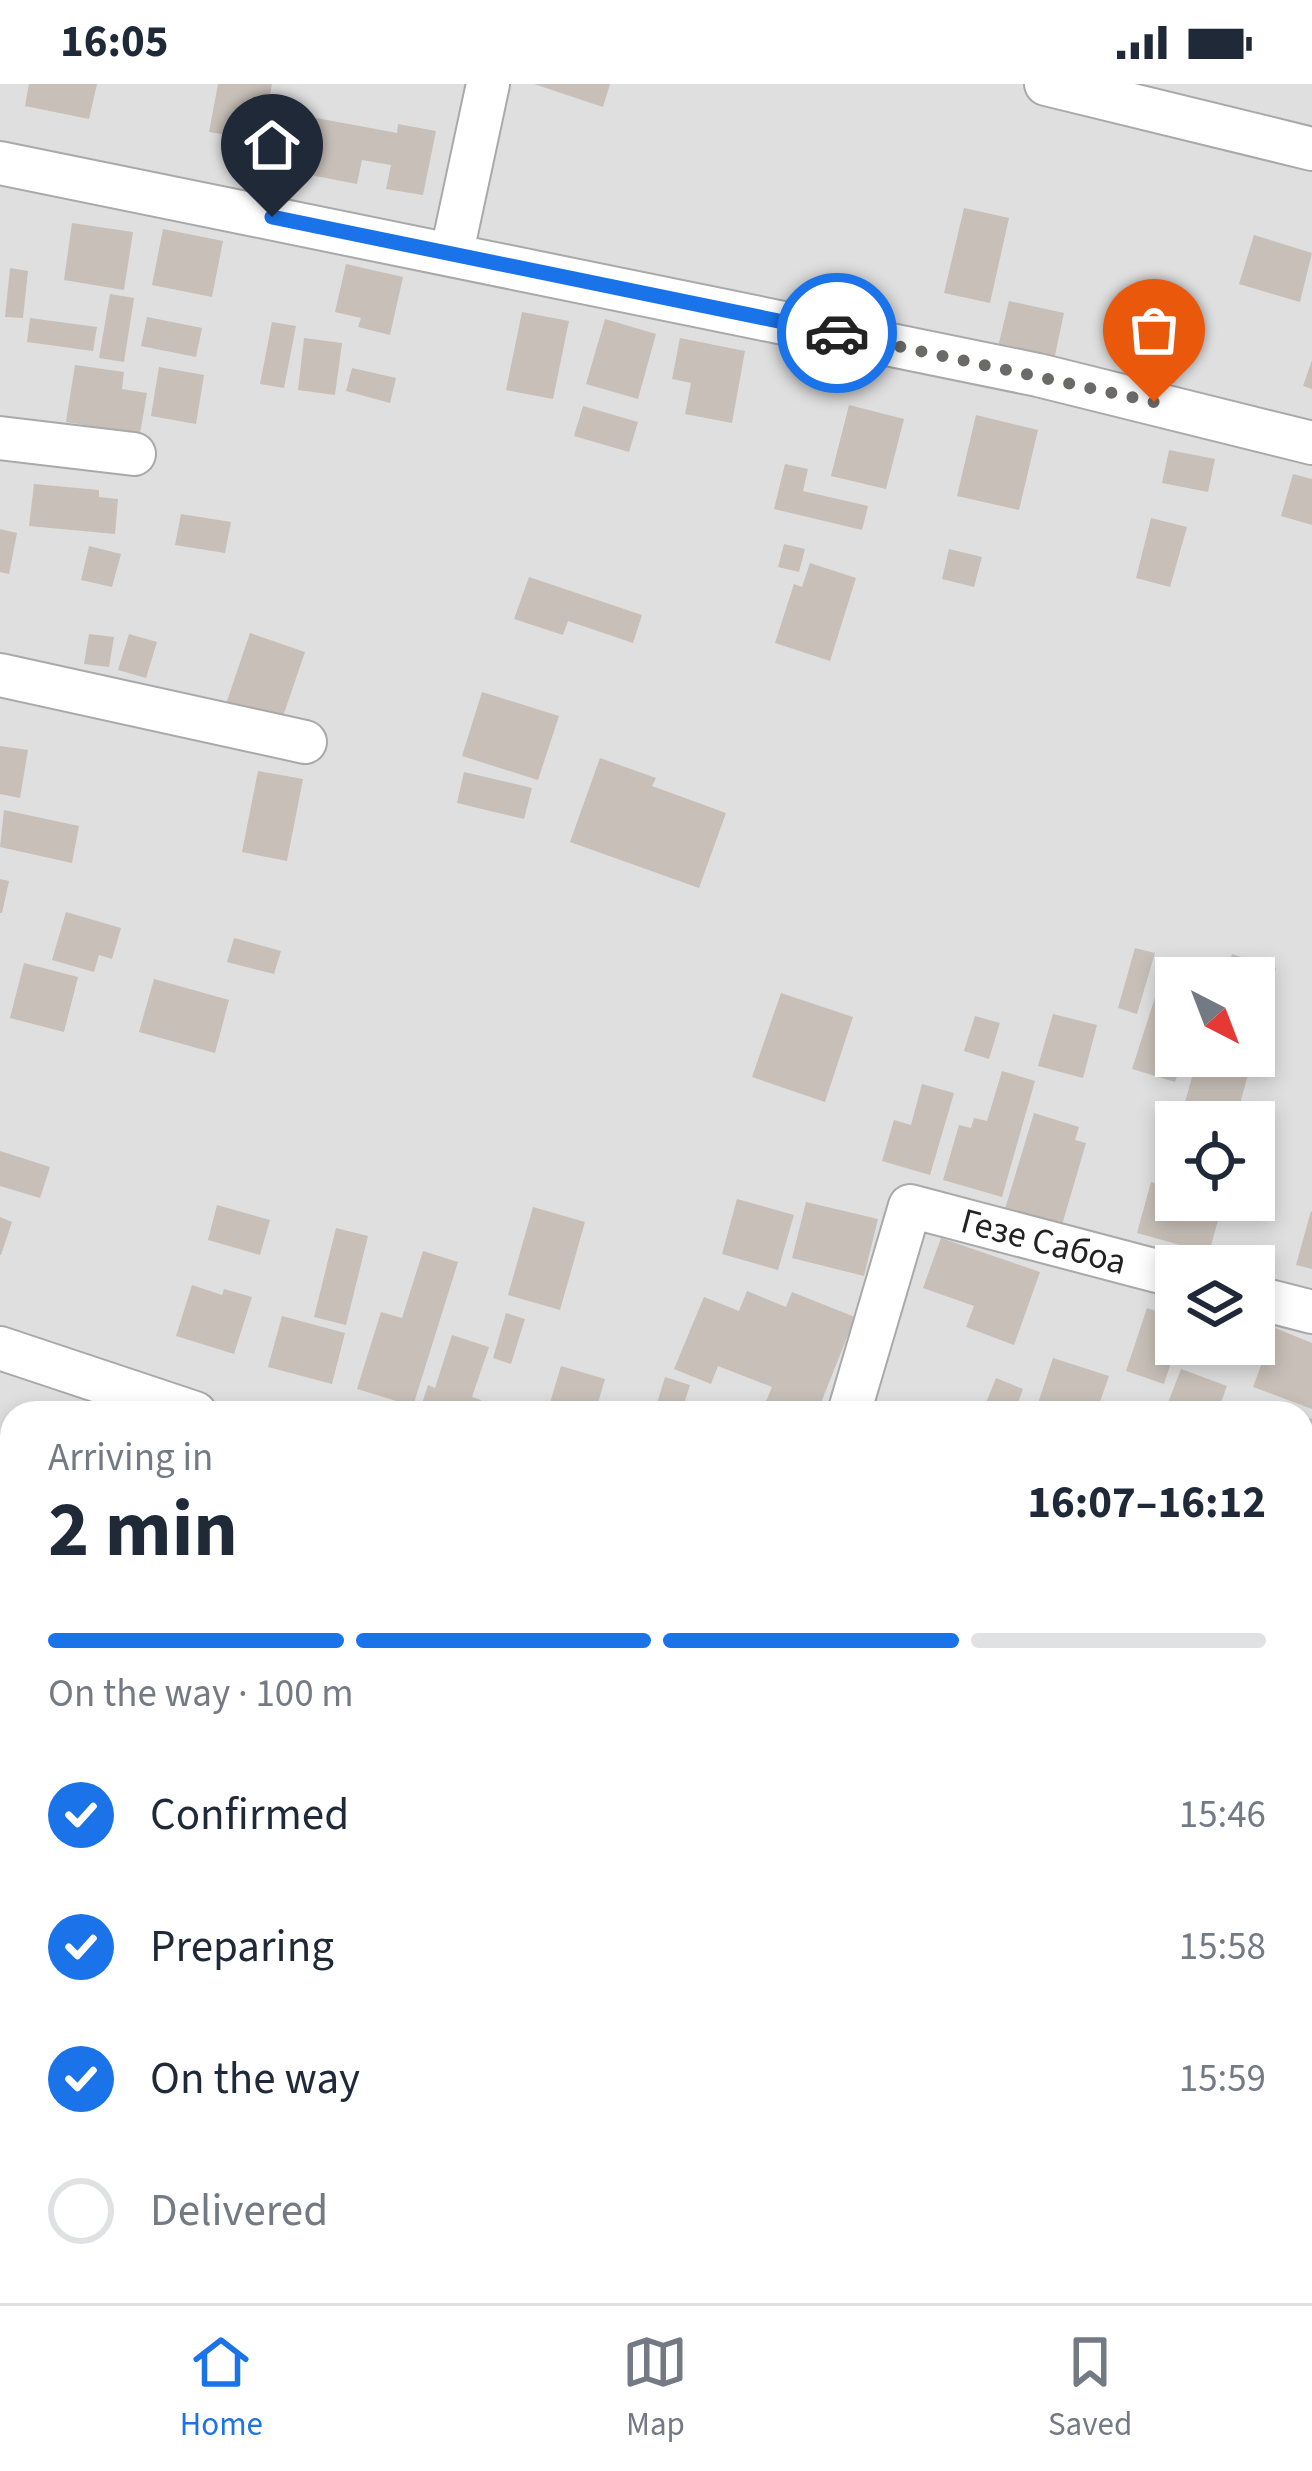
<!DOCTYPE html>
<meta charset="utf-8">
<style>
:root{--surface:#fff;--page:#f2f2f3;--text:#1f2937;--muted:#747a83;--line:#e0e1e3;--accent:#1a73e8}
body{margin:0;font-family:"Source Sans 3",sans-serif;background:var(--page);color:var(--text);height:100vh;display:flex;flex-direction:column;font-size:45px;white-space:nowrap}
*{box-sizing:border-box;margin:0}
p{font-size:39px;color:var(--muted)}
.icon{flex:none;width:66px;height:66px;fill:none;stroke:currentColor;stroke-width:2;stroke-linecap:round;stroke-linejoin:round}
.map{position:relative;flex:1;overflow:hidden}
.sheet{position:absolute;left:0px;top:1317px;width:1314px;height:903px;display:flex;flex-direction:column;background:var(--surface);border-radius:36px 36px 0 0;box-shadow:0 6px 18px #0003}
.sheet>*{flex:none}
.needle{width:78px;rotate:138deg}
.fabs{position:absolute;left:1155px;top:873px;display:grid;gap:24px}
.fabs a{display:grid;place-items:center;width:120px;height:120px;border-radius:0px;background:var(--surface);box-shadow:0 6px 18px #0003;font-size:60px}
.pin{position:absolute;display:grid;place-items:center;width:102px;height:102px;color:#fff;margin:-123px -51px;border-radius:50% 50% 50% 0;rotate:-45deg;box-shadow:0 0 12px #0007}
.pin .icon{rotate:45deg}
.courier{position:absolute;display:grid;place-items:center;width:120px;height:120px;margin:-60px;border:9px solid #1a73e8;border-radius:50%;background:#fff;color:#222;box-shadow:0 3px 15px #0007}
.summary em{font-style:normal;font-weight:700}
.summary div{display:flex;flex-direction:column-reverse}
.summary{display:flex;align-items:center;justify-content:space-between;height:204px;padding:0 48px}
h1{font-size:78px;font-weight:700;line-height:90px}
.bar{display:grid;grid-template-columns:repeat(4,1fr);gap:18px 12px;align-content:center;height:144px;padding:0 48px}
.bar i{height:15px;border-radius:9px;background:var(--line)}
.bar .selected{background:var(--accent)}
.bar p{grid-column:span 4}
ol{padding:0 48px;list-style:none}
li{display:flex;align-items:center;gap:36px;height:132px}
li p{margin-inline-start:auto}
li .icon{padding:12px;border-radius:50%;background:var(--accent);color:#fff;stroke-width:4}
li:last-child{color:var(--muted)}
li i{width:66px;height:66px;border:6px solid var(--line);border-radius:50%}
.status{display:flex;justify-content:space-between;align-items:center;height:84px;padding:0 60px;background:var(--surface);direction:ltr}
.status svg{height:33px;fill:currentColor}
.tabs{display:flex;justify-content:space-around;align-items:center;height:168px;border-top:3px solid var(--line);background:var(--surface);font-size:33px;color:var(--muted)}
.tabs a{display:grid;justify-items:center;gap:6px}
.tabs .selected{color:var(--accent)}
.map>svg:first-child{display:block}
.residential{fill:#e0dfdf;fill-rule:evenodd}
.building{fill:#c7bfb8}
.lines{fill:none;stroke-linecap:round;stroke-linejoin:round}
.minor-casing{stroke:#a9a9a9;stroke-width:46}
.minor{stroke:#fff;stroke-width:42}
.done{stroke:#6b6a68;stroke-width:12;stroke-dasharray:0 21.6}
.route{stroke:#1a73e8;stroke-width:15}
.labels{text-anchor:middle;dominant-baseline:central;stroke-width:10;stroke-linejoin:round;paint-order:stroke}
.street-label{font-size:36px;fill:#222;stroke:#fff}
</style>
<div class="status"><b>16:05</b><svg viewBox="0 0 49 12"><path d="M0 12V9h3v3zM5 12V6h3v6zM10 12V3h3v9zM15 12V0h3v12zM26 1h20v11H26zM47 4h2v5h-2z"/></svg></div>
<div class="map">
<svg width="1312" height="2219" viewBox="0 0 1312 2219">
<rect width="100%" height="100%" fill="#f2efe9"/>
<path class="residential" d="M0,0H1312V2219H0ZM1176,894H1254V972H1176ZM1176,1038H1254V1116H1176ZM1176,1182H1254V1260H1176ZM12,1329H1302V2208H12Z"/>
<g class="building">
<path d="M29,0H97L89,35L25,22Z"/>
<path d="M218,0H272L262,57L209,48Z"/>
<path d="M534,0H610L603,23Z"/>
<path d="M311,33L397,49L398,40L436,47L423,111L386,105L391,81L362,76L357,100L300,89Z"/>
<path d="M964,124L1009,134L990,219L944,209Z"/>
<path d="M72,139L133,148L124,206L64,196Z"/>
<path d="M163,145L223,157L212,213L152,201Z"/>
<path d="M1254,151L1312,169L1300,218L1239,200Z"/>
<path d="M346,180L403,193L390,251L358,243L361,234L335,228Z"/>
<path d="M10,184L28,187L23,234L5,233Z"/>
<path d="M1145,206L1178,214L1164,267L1182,272L1175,299L1124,287Z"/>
<path d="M110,210L134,214L124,278L99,274Z"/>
<path d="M1009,217L1064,229L1054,276L998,263Z"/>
<path d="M522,228L569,237L553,315L506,306Z"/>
<path d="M147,233L202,244L196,273L141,262Z"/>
<path d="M30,234L97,243L93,267L27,258Z"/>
<path d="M605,235L656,250L638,315L586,300Z"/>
<path d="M272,238L296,242L284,304L260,300Z"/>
<path d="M304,254L342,259L335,311L298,306Z"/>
<path d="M680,254L745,267L732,339L685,330L691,299L672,295Z"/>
<path d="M1312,276V305L1303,302Z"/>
<path d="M75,281L124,288L122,305L147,309L140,350L66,338Z"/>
<path d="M159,283L204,291L196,340L151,332Z"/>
<path d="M352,284L396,294L390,319L346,307Z"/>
<path d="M849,321L904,335L886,405L831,392Z"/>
<path d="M583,322L638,338L629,368L574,352Z"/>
<path d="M976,331L1038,346L1019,426L957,412Z"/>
<path d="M1169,366L1215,375L1208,408L1162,399Z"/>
<path d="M785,380L808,385L803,407L868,422L862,446L774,425Z"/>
<path d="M1293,390L1312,395V441L1281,432Z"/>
<path d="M34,400L99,406V413L118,415L115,450L29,442Z"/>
<path d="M181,430L231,438L225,469L175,461Z"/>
<path d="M1151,434L1187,443L1170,503L1136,494Z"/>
<path d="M0,445L17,449L9,490L0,488Z"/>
<path d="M784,460L805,465L799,488L778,483Z"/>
<path d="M89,462L121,470L112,503L81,496Z"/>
<path d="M949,465L982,473L974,503L942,495Z"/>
<path d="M810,479L856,494L830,577L775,559L794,500L802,503Z"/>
<path d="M529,493L642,531L633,559L568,537L563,551L514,535Z"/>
<path d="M250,549L305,568L280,641L225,623Z"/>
<path d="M89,550L114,553L109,583L84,580Z"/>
<path d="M129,550L157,558L146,594L118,586Z"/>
<path d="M482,608L559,632L538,696L462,672Z"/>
<path d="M0,662L28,666L20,714L0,710Z"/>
<path d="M600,674L656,694L652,702L726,729L699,804L570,758Z"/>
<path d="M258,687L303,695L287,777L242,768Z"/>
<path d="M464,688L532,704L524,735L457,719Z"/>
<path d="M4,726L79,742L72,779L0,763Z"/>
<path d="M0,795L9,797L2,829H0Z"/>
<path d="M66,828L121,844L112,875L99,871L94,888L52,876Z"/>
<path d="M234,854L281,867L274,890L227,878Z"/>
<path d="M1135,864L1155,869L1137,930L1118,924Z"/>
<path d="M1232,870L1276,884L1263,926L1254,923V894H1225Z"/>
<path d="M24,879L78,893L64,948L10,934Z"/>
<path d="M154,895L229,916L215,969L139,948Z"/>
<path d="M1159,901L1176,907V972H1184L1175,998L1132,985Z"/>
<path d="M781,909L853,933L825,1018L752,993Z"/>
<path d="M1053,930L1097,941L1083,994L1038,982Z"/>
<path d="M975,932L1000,939L989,975L964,967Z"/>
<path d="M1198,972H1253L1237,1031L1185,1018Z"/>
<path d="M1002,987L1035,997L1002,1113L943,1096L959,1041L971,1044L974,1034L987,1037Z"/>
<path d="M922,1000L954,1009L930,1091L882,1077L894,1036L911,1041Z"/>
<path d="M1034,1029L1079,1043L1075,1056L1086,1059L1062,1141L1005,1125Z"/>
<path d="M0,1067L50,1083L40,1114L0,1102Z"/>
<path d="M1151,1098L1176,1105V1116L1223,1118L1209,1169L1137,1149Z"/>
<path d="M737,1115L794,1131L778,1186L722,1170Z"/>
<path d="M806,1118L878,1135L864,1192L792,1174Z"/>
<path d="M217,1121L270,1136L260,1171L208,1156Z"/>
<path d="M533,1123L585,1138L560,1226L508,1211Z"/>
<path d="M1311,1127L1312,1128V1185L1296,1181Z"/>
<path d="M0,1133L12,1138L1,1171H0Z"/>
<path d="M336,1144L368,1152L346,1241L314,1233Z"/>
<path d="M941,1154L1040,1188L1014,1261L966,1243L974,1222L923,1204Z"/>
<path d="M423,1167L458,1178L413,1322L357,1305L381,1228L402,1234Z"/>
<path d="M192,1201L222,1211L224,1205L252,1213L234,1270L176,1252Z"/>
<path d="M747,1207L786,1223L792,1208L855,1233L817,1329H761L772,1303L718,1282L711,1300L674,1285L704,1213L739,1227Z"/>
<path d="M1147,1224L1176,1234L1177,1260L1164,1300L1126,1287Z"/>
<path d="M506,1229L525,1235L511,1280L493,1274Z"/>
<path d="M282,1232L345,1249L332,1300L268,1283Z"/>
<path d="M1275,1244L1312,1259V1325L1253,1303Z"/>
<path d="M452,1251L489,1263L472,1313L481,1316L477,1329H419L428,1301L435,1304Z"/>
<path d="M1053,1274L1109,1292L1096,1329H1048L1036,1325Z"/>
<path d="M561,1282L605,1295L595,1329H547Z"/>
<path d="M1181,1285L1227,1302L1217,1329H1164Z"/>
<path d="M665,1293L690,1301L681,1329H654Z"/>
<path d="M996,1294L1023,1305L1014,1329H982Z"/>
<path d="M1302,1332L1312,1335V1356L1302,1382Z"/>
<path d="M1302,1549L1312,1553V1642L1302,1638Z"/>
<path d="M1302,1642L1312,1646V1662L1302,1687Z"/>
<path d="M0,1654L12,1659L0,1688Z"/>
<path d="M1306,1701L1312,1703L1309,1783L1302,1780V1712Z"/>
<path d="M6,1807L12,1809V1869L0,1864V1821Z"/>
<path d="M1302,2003L1312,2007V2080L1302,2075Z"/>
<path d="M5,2199L12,2201V2208H24L19,2219H0Z"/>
<path d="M369,2208H399L395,2219H364Z"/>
<path d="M528,2208H626L621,2219H590L580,2214L578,2219H522Z"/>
<path d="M776,2208H832L828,2219H801Z"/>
</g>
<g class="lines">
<defs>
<g id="minor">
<path d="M1046,0L1312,65"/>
<path d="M0,79L1038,291L1312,359"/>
<path d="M452,168L488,0"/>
<path d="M0,354L134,370"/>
<path d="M0,591L305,658"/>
<path d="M1254,1213L1312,1228"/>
<path d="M0,1264L195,1329"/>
<path id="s1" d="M849,1329L910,1122L1176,1192"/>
<path d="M0,1770L12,1776"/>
<path d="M1302,1815L1312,1818"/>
<path d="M478,2219L484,2208"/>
<path d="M852,2219L857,2208"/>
</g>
</defs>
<use href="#minor" class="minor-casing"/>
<use href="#minor" class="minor"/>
</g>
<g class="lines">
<path class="done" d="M837,249L1154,318"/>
<path class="route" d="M272,133L837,249"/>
</g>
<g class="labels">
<g class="street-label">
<text stroke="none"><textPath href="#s1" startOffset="354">Гезе Сабоа</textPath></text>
</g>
</g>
</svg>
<div class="fabs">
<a><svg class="needle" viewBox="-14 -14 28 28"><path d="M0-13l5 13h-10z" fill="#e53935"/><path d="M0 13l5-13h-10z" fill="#747a83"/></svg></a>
<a><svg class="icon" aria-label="locate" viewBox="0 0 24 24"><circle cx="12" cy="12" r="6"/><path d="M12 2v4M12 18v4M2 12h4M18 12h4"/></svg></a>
<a><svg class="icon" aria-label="layers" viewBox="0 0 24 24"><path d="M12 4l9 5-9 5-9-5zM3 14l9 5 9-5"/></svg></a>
</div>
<div class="pin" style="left:1154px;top:318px;background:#ea580c"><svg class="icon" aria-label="bag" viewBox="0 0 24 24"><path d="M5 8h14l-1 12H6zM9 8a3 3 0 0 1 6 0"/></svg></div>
<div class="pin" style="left:272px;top:133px;background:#1f2937"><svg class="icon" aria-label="home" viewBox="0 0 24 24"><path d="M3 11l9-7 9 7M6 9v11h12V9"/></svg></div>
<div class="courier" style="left:837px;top:249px"><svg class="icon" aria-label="car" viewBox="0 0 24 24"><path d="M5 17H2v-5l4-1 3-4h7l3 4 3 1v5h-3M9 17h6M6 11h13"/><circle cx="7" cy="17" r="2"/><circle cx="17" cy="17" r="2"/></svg></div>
<section class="sheet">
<div class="summary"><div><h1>2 min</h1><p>Arriving in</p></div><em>16:07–16:12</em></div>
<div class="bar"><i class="selected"></i><i class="selected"></i><i class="selected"></i><i></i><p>On the way · 100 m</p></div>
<ol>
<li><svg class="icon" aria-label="check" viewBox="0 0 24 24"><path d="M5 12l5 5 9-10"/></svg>Confirmed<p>15:46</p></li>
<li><svg class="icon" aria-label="check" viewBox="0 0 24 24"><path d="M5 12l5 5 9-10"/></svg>Preparing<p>15:58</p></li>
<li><svg class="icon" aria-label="check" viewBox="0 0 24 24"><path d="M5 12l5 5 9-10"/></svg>On the way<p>15:59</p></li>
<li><i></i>Delivered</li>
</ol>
</section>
</div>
<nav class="tabs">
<a class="selected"><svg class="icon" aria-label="home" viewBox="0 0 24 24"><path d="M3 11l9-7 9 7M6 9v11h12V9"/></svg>Home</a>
<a><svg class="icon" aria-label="map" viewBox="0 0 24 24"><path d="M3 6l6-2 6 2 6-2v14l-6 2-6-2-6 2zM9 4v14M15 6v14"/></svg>Map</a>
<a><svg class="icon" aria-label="saved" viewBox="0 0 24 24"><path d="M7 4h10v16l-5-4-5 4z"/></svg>Saved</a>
</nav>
